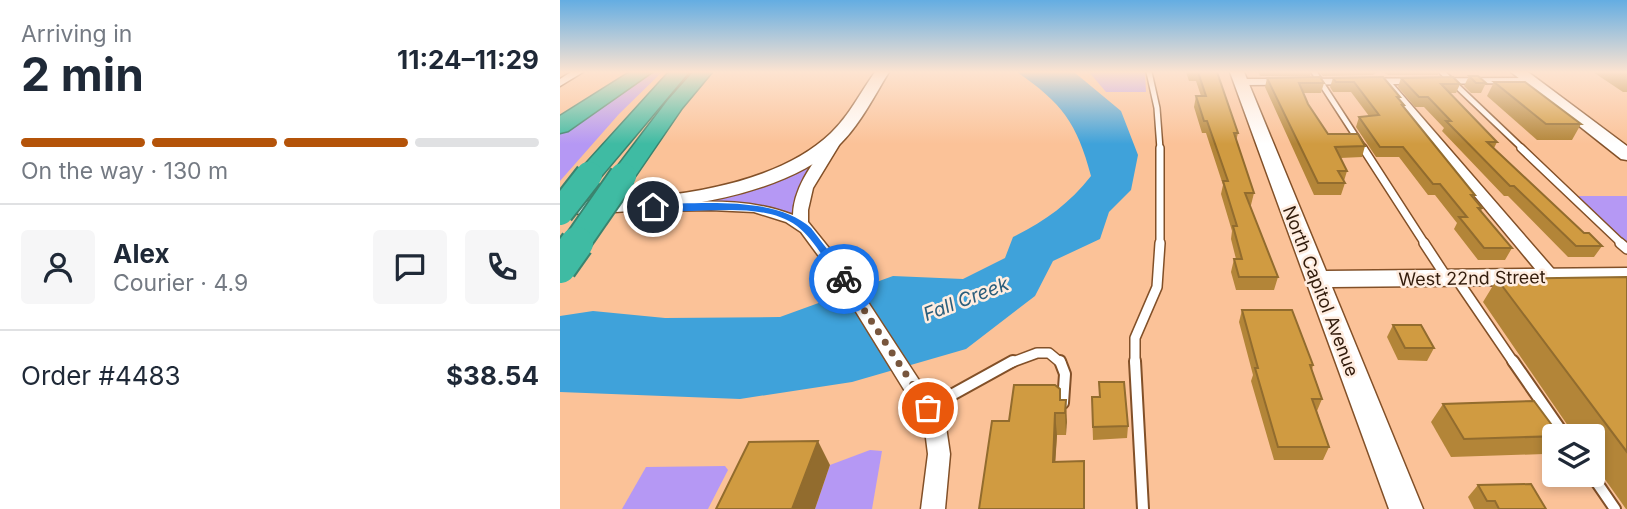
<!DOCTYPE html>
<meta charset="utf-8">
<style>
:root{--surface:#fff;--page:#f6f6f7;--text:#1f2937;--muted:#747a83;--line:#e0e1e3;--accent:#b45309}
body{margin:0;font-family:Inter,sans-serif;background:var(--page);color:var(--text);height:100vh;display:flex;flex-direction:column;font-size:26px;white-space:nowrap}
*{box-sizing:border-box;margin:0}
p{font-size:23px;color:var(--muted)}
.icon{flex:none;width:38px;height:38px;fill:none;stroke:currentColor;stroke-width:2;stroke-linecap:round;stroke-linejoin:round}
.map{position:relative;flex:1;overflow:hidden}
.drawer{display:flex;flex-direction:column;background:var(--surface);width:560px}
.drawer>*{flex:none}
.fabs{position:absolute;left:982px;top:424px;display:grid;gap:14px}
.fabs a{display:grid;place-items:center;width:63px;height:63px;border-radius:7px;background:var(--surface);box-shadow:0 4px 10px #0003;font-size:35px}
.pin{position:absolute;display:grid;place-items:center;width:60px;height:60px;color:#fff;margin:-30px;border:4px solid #fff;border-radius:50%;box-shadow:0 2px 7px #0007}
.courier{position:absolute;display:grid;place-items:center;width:70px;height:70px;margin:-35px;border:5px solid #1a73e8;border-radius:50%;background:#fff;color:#222;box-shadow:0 2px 9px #0007}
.headline em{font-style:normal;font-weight:700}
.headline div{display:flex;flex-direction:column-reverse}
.headline{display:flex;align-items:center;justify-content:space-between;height:119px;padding:0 21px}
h1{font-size:46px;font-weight:700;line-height:52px}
.bar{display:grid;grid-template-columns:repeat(4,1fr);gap:10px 7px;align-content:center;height:84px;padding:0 21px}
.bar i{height:9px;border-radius:5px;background:var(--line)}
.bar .current{background:var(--accent)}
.bar p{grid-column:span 4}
.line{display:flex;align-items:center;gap:18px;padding:0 21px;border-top:2px solid var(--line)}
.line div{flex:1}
.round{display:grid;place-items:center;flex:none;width:74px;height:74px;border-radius:7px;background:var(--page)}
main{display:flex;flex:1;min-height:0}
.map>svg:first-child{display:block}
.green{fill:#b598f4}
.water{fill:#3fa2da}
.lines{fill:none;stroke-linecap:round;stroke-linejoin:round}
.service-far3-casing{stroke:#825028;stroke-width:8}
.service-far2-casing{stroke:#825028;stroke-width:10}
.service-far1-casing{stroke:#825028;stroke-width:12}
.service-casing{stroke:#825028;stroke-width:14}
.minor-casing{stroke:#825028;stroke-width:3}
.secondary-casing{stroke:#825028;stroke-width:3}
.motorway-casing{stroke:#3a836e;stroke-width:3}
.service-far3{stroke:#fff;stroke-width:5}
.service-far2{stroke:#fff;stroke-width:7}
.service-far1{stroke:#fff;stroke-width:9}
.service{stroke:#fff;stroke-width:10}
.minor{fill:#fff;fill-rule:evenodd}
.secondary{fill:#fff;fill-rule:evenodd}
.motorway{fill:#3fbba3;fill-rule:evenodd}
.motorway-bridge-far1-casing{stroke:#3a836e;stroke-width:30;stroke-linecap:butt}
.motorway-bridge-casing{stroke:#3a836e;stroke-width:36;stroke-linecap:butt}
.motorway-bridge-far1{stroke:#3fbba3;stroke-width:26}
.motorway-bridge{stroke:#3fbba3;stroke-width:32}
.wall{fill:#b38538}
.shaded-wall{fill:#926c2e}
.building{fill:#d09b41;stroke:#926c2e;stroke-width:2}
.route{fill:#1a73e8}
.done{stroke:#78563d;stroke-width:7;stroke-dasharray:0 12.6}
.labels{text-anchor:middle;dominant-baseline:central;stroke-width:5;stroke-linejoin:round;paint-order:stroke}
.street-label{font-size:18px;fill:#321c0c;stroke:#ffede0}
.water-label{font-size:19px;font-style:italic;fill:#2b5e7c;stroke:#ffede0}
</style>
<main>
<section class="drawer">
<div class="headline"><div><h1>2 min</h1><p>Arriving in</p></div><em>11:24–11:29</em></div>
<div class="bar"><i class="current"></i><i class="current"></i><i class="current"></i><i></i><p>On the way · 130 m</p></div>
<div class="line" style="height:126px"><a class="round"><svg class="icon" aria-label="person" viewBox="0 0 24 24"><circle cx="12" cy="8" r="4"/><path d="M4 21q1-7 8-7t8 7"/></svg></a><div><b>Alex</b><p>Courier · 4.9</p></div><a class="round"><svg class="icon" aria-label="chat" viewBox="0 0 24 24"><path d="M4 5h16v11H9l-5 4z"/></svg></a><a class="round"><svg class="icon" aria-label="phone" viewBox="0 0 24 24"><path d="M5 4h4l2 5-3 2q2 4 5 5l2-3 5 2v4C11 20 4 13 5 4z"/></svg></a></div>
<div class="line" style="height:91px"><div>Order #4483</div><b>$38.54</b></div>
</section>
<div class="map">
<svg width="1067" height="509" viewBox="0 0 1067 509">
<rect width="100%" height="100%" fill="#fbc298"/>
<g class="green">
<path d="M88,72H102L59,114L0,181V128Z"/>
<path d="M529,72H585L586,92H546Z"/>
<path d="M258,158L239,186L232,214L192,204L134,203Z"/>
<path d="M1015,196H1067V241H1064Z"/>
<path d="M310,450L322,451L312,509H255L270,465Z"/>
<path d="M165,466L168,470L148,509H62L86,467Z"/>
</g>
<path class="water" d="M457,72H514L561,111L578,155L571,190L549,212L540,239L493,261L475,296L406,349L292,382L180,399L0,392V316L33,311L105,318L220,317L333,276L403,279L445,258L453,237C484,222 509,204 531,176C517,123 502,103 457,72Z"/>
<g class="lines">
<defs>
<g id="service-far3">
<path d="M589,72L597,108L600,149"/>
<path d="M754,72L804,149"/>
<path d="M882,72L963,149"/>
</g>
<g id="service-far2">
<path d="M600,148V244"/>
<path d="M803,148L865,244"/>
<path d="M961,148L1062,244"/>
</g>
<g id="service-far1">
<path d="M864,243L887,278"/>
<path d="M1060,243L1067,249"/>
<path d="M896,278L954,363"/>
<path d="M450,363L477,353H489L501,363"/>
<path d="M575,363V338L597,287L600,243"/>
</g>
<g id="service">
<path d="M500,361L505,374L503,403"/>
<path d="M575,361L583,509"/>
<path d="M953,361L1005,436"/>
<path d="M368,408L453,361"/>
<path d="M1031,474L1055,509"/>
</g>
<g id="minor">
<path d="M11,72H23L0,86V79Z"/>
<path d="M972,78V82L968,83L833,84L997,273L999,277L997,281H985L822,84L681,85L676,82L681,79Z"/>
<path d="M278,133L284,137L253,188L248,210V222L289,273L385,420L390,454L385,509H361L368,454L364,422L277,281L241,232L226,222L194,212L151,210L92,211L85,207L92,203C140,202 188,197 233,215C234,184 257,158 274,134Z"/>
</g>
<g id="secondary">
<path d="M315,72H329C314,96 301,123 281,143C216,204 84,213 0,214V202C83,200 207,194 271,133C289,116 300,93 315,72Z"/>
<path d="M670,72H684L766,271L1067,268V284L772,287L863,509H829Z"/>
<path d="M951,72H968L1067,146V160L1061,159Z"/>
</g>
<g id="motorway">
<path d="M70,72H92L8,131L0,133V116Z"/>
<path d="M109,72H129L38,180L29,182L20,180L17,175L20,170Z"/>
<path d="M133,72H152L122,108L72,181L63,184L54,181L50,176L54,171L108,100Z"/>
</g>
</defs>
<use href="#service-far3" class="service-far3-casing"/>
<use href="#service-far2" class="service-far2-casing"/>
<use href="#service-far1" class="service-far1-casing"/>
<use href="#service" class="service-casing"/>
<use href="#minor" class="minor-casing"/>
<use href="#secondary" class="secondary-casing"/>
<use href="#motorway" class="motorway-casing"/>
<use href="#service-far3" class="service-far3"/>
<use href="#service-far2" class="service-far2"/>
<use href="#service-far1" class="service-far1"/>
<use href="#service" class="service"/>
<use href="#minor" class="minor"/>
<use href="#secondary" class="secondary"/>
<use href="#motorway" class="motorway"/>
<defs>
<g id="motorway-bridge-far1">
<path d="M0,212L29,175"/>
<path d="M16,244L63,176"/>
</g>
<path id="motorway-bridge" d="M0,267L17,243"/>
</defs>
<use href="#motorway-bridge-far1" class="motorway-bridge-far1-casing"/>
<use href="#motorway-bridge" class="motorway-bridge-casing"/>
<use href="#motorway-bridge-far1" class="motorway-bridge-far1"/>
<use href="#motorway-bridge" class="motorway-bridge"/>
</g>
<g class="wall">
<path d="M626,72H657L678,133L676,141L694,193L691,205H690L718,277L714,290H676L671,272L674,259H676L671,239L672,231L661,194L663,185L646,133H642L634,107L636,96H641L636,81H629Z"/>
<path d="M698,72H751L750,76H700Z"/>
<path d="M759,72H817L813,75L763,76Z"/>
<path d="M822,72H879L878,75H828Z"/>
<path d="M1033,72H1067V92H1063Z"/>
<path d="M909,76L926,83L921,93H911L904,86Z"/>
<path d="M823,77L840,97L839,99L844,105L843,107L915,195L914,198L922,208L921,212L952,248L945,260H918L894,229L897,223L875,195H868L839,157H816L796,127L799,117L809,116L791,92H773L770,87L773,78Z"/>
<path d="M707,78L764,83L761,93H743L748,104L768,134L805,146L802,157L780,158L787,171L784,181L785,183L781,195H754L705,87Z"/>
<path d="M841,78L900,84L896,93H890L937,142L934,148L1024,233L1042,246L1034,257H1008L948,196H944L882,131L884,128L864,107H855L838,87Z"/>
<path d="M934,82L1021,124L1012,140H977L927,96Z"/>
<path d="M1067,277V509H1066L1032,461V436H1015L923,302L937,279Z"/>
<path d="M682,310L753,365L752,370L762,399L757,411L769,447L763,460H714L691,381L693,375L679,322Z"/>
<path d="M833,325L874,348L867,361L838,360L827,337Z"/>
<path d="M539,382L568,426L567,438L533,440L532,410L539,397Z"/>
<path d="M506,400V435H497L495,462L525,509L449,421Z"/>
<path d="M883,404L994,436V443L984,454L891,457L871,422Z"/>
<path d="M918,485L986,509H914L908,497Z"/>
</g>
<g class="shaded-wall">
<path d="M506,400L507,422L506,435L505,413Z"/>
<path d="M495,413L497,435L494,483L493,462Z"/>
<path d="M258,441L270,465L255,509H232Z"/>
</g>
<g class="building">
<path d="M638,72H657L678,133H674L694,193H685L718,277H679L674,259H682L673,226H677L663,181H668L647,121H644L636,96H646Z"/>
<path d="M909,76H918L926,83H916Z"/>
<path d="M760,77L764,83H739L748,104L768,134H798L805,146L775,147L787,171H778L785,183H758L707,78Z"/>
<path d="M823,77L840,97H837L844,105H842L915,195H911L922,208H918L952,248H924L899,217H907L880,184H873L843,147H820L799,117L819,115L794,82H776L773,78Z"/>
<path d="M893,77L900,84H881L937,142H927L1024,233H1029L1042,246H1016L954,186H950L886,121H891L868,97H859L841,78Z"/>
<path d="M934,82H965L1021,124H986Z"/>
<path d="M1067,277V452L937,279Z"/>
<path d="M682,310H732L753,365H750L762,399H752L769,447H718L695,368H698Z"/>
<path d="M833,325H861L874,348H845Z"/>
<path d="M539,382H564L568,426L533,427L532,397H540Z"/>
<path d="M454,385H495L500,389V400H506L505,413H495L493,462L524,461V509H419L432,421H449Z"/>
<path d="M974,401L1000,436L904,439L883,404Z"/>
<path d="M258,441L232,509H156L189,442Z"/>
<path d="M971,484L986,509H939L935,501H927L918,485Z"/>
</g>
<linearGradient id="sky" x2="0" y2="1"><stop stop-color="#64ade2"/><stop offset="0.5" stop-color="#fde4d1"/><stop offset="1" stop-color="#fde4d1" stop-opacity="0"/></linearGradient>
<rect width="1067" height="144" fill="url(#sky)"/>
<path class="route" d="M93,204C139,204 215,195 251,228L290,279L289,281H280C267,264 254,239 237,226C198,198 134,217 89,209V205Z"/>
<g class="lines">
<path class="done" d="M284,279L368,408"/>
</g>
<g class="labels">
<g class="street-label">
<text transform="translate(912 278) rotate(-1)">West 22nd Street</text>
<text transform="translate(761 291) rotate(69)">North Capitol Avenue</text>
</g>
<g class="water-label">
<text transform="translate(406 299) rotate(-21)">Fall Creek</text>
</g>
</g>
</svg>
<div class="fabs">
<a><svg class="icon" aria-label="layers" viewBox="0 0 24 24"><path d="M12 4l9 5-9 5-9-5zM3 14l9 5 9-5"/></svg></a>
</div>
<div class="pin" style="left:368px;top:408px;background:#ea580c"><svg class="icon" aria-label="bag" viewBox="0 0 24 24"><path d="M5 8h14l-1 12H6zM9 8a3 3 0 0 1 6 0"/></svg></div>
<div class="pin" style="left:93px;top:207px;background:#1f2937"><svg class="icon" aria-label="home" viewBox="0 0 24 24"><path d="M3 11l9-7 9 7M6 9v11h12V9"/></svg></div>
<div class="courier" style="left:284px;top:279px"><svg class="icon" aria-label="bike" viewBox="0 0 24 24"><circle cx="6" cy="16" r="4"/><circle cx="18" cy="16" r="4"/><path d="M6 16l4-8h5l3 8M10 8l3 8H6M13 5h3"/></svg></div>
</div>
</main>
